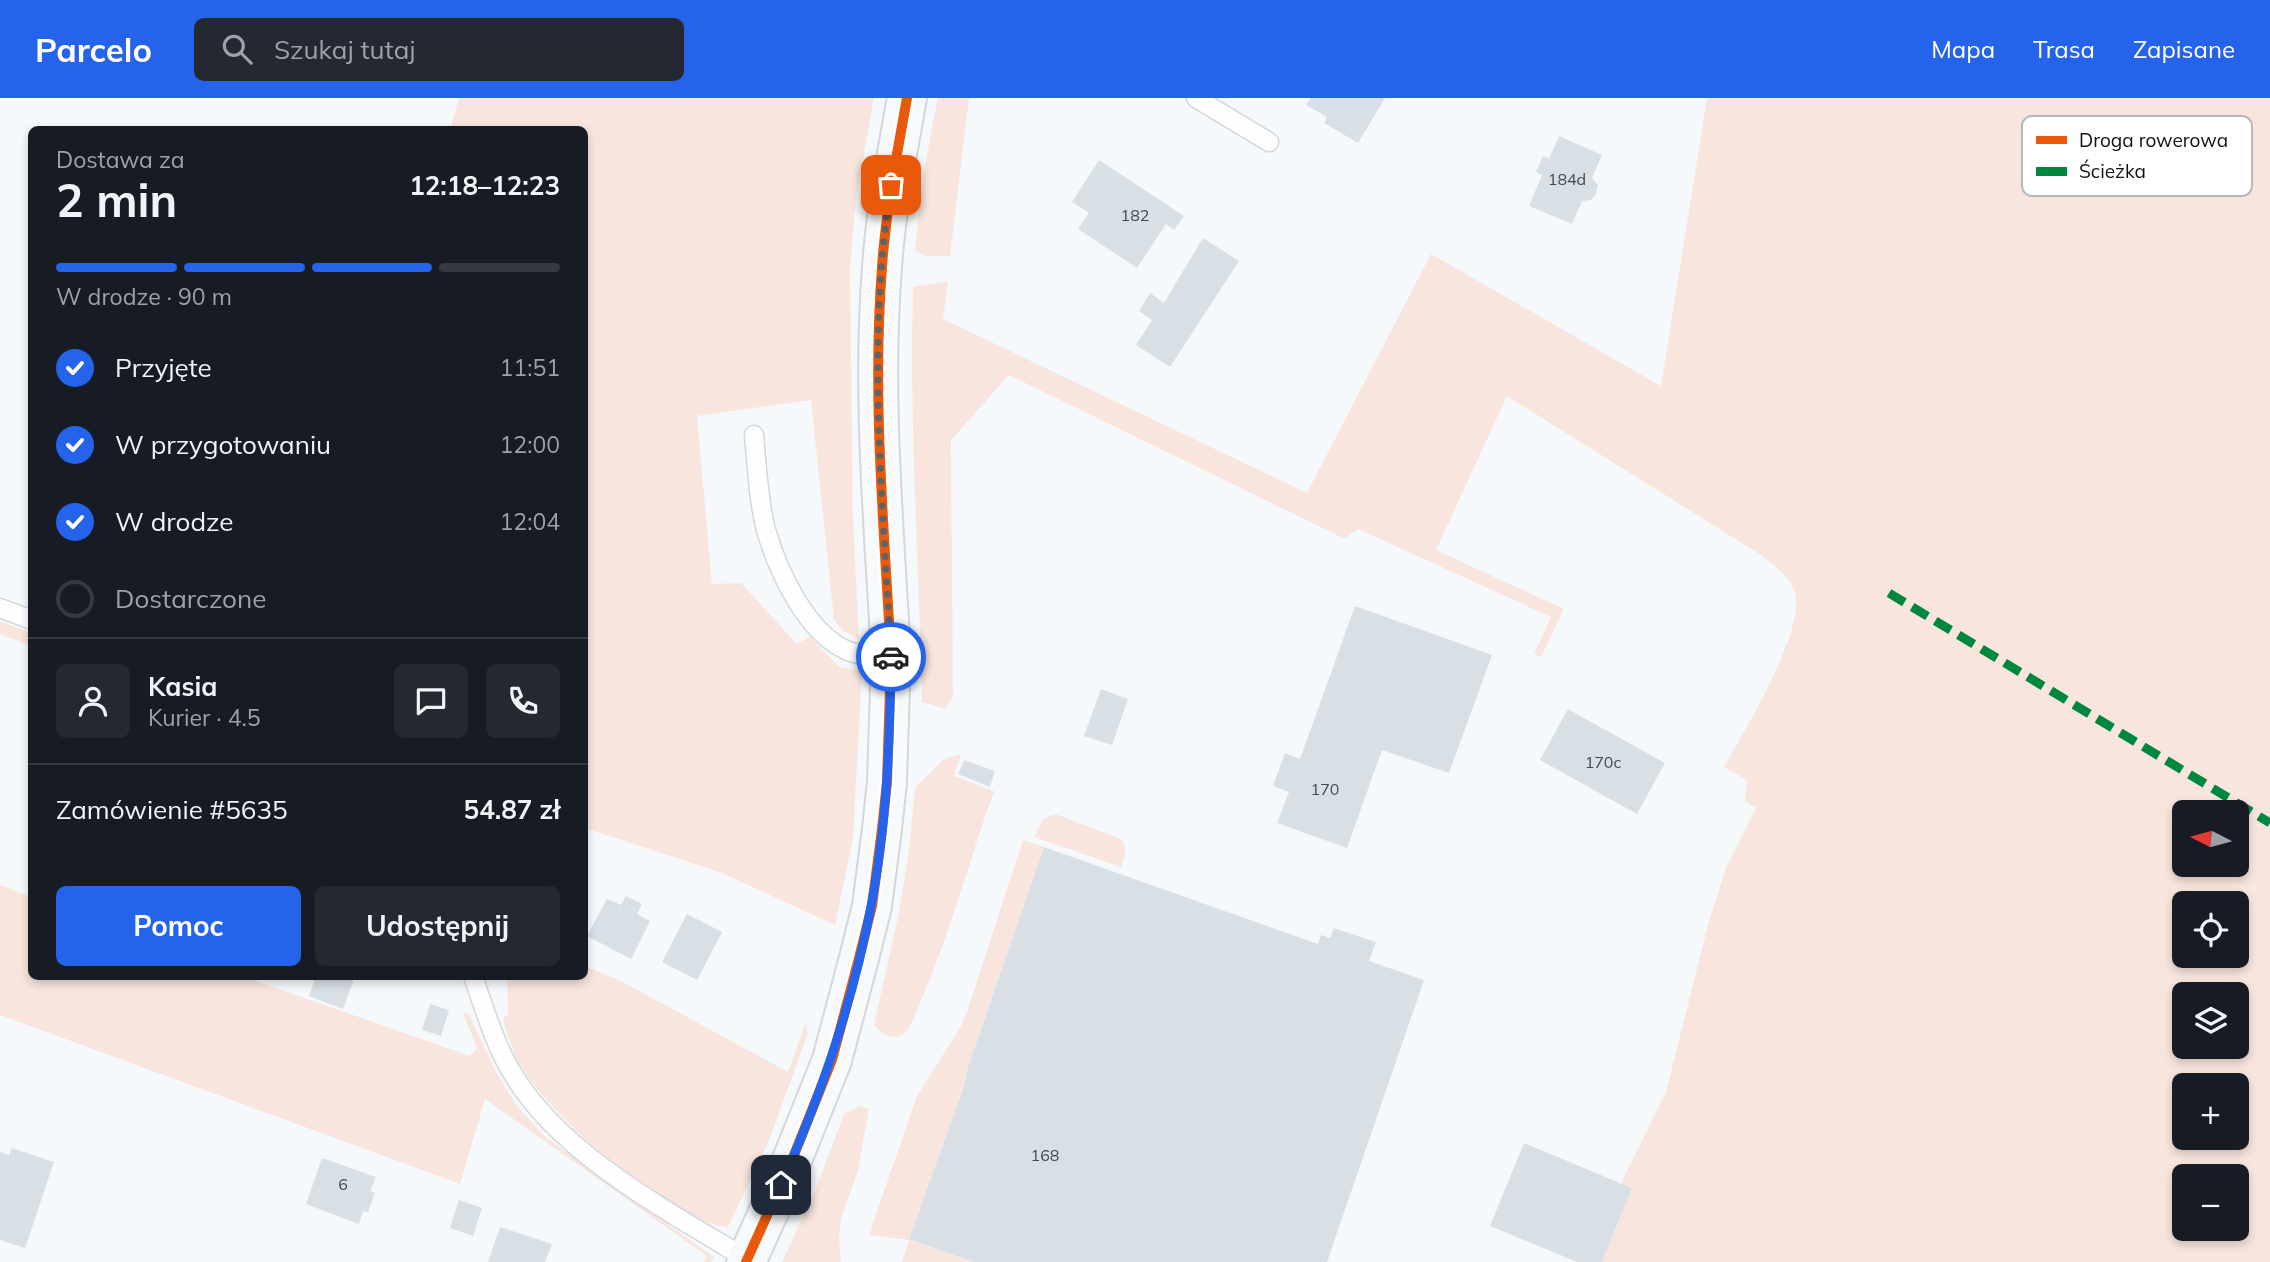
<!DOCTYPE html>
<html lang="pl">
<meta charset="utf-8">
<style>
:root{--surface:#171b24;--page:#242831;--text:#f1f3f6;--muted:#9ea1a6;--line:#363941;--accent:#2563eb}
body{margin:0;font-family:Mulish,sans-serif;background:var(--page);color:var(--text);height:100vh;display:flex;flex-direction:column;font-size:26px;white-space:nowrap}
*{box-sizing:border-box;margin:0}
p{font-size:23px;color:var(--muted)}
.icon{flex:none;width:38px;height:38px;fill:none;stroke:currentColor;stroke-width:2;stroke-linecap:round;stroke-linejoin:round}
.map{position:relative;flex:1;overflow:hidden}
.details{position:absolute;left:28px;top:28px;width:560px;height:854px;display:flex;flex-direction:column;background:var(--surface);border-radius:10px;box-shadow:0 4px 10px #0003}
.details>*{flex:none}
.needle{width:46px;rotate:276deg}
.tools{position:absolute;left:2172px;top:702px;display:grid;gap:14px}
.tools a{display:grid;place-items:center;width:77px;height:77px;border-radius:10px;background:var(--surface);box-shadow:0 4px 10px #0003;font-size:35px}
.pin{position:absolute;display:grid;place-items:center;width:60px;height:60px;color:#fff;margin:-30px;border-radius:14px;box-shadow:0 4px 10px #0006}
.courier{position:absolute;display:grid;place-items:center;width:70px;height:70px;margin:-35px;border:5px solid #2563eb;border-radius:50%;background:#fff;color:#222;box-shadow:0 2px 9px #0007}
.head em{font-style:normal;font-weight:700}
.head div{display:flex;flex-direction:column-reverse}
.head{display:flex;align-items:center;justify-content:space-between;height:119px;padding:0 28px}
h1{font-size:46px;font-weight:700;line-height:52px}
.bar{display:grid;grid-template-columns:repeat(4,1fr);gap:10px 7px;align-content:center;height:84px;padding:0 28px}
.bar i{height:9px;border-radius:5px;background:var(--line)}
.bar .active{background:var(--accent)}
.bar p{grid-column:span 4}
.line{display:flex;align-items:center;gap:18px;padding:0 28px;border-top:2px solid var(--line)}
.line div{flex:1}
.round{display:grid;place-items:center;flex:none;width:74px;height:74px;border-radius:10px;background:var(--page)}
ol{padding:0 28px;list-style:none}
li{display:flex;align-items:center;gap:21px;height:77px}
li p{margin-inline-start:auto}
li .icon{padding:7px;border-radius:50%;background:var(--accent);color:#fff;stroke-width:4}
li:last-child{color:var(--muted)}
li i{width:38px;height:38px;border:4px solid var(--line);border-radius:50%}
.cta{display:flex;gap:14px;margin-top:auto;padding:14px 28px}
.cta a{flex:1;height:80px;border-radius:10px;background:var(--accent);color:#fff;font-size:28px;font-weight:700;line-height:80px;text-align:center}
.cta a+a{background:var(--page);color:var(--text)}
header{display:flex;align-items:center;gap:42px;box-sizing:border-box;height:98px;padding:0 35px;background:var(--accent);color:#fff}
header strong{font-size:33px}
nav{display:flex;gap:38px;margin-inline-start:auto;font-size:24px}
.search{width:490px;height:63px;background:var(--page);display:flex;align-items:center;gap:18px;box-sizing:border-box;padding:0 24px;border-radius:10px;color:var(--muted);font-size:26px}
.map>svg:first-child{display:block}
.green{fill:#f8e6de;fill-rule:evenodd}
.building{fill:#d9e0e5}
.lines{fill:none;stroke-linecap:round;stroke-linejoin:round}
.lane-casing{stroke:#d3d7da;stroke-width:21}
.secondary-casing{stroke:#d3d7da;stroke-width:42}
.lane{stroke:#fefefe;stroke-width:18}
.secondary{stroke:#f8f9fa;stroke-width:38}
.quiet{stroke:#00873e;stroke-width:9;stroke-dasharray:18 9;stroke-linecap:butt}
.cycleway-casing{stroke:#fff;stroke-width:15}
.cycleway{stroke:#e8590c;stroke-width:10}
.done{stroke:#5f6366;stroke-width:7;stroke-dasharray:0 12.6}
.route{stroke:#2563eb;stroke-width:9}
.labels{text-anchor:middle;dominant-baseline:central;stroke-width:7;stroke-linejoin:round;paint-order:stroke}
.number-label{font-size:16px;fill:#42484c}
.key{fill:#fff;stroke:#b6b8b9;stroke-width:2}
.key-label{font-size:19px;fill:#0d1216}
</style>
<header>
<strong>Parcelo</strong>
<div class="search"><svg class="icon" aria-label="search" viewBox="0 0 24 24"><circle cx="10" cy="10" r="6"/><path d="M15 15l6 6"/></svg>Szukaj tutaj</div>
<nav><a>Mapa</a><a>Trasa</a><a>Zapisane</a></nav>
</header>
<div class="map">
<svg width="2270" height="1164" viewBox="0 0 2270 1164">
<rect width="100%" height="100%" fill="#f6f9fb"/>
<g class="green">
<path d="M459,0H874L856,100L850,171L853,423L859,541L843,533L834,522L811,302L697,318L712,486L741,485L797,546L810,538L839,569L862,573L853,740L835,827L722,775L585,730L584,32L450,31Z"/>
<path d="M938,0H969L950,158H925L915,153C919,102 927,51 938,0Z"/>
<path d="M1707,0H2270V1164H1602L1632,1090L1621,1085L1666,994L1709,823L1726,770L1756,710L1745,703L1747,682L1724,669C1743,635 1809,528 1794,492C1787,476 1774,467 1761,457L1507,298L1436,452L1564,511L1541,559L1534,556L1551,519L1358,431L1345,441L1009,277L951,342L953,599L945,611L922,604C919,465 909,327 913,189L948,183L943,221L1307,395L1431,156L1661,288ZM2184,714H2236V766H2184ZM2184,805H2236V858H2184ZM2184,896H2236V948H2184ZM2184,987H2236V1040H2184ZM2184,1078H2236V1130H2184Z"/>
<path d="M0,523L31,535V548L0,536Z"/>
<path d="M961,656L954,678L994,693C969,762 951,834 922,900C917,910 913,926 906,934C894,945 883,936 874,927L899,814L909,752L915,690L944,661Z"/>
<path d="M1052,717H1058L1121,741C1128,751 1125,758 1121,769L1034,739L1043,721Z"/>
<path d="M1023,742L1044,749L968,969L963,991L909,1141L973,1164H902L909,1142L870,1137L872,1128L917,998L960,930L967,914Z"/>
<path d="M0,787L31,799L32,878L245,879L470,958L477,950L463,915L469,916L496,974L517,1008L544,1038L714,1159L711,1164H704L707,1158L485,1001L460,1086L0,917Z"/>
<path d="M585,868L621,883L788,974L806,924L808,935L768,1045L728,1129C670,1123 552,1020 522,970C513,955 507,937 503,920L508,916L507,879L584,878Z"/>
<path d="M860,1008L869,1011L858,1072L841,1121L839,1137L841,1164H782L815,1093L844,1016Z"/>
</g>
<g class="building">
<path d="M1311,0H1385L1358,45L1324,25L1327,19L1306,7Z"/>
<path d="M1559,38L1602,57L1592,80L1598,87L1596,96L1591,102L1582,103L1572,126L1529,108L1542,77L1536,74L1543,58L1549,61Z"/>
<path d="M1099,62L1184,118L1174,132L1166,126L1137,170L1078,131L1089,115L1072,104Z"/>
<path d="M1203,140L1239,163L1170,269L1136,247L1152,222L1139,213L1150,195L1164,205Z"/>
<path d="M1355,508L1492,557L1449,675L1382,652L1347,750L1277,725L1289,694L1273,688L1285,655L1300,661Z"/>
<path d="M1101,591L1128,601L1112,647L1084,638Z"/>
<path d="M1568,611L1665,665L1637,716L1540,662Z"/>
<path d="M964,662L995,673L990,689L958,676Z"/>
<path d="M1044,749L1318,846L1321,837L1330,840L1334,830L1376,844L1369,863L1424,882L1327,1164H973L909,1141L963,991L968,969Z"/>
<path d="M626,798L642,806L637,816L650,823L631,861L587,838L607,801L621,807Z"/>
<path d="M687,816L722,834L697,882L662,864Z"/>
<path d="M316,878H355L343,911L309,898Z"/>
<path d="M430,906L449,912L441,938L422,932Z"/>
<path d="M1524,1045L1632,1090L1602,1164H1577L1490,1128Z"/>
<path d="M12,1050L54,1064L25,1150L0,1142V1054L9,1057Z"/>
<path d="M322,1060L376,1079L370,1093L375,1095L368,1114L363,1113L359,1126L306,1106Z"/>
<path d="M459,1102L482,1110L473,1138L450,1130Z"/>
<path d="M500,1129L552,1146L545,1164H488Z"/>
</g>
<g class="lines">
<defs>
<g id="lane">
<path d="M1196,0L1269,44"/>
<path d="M754,337C757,368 758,401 766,432C778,473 806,535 848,553C862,558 876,558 891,558"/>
<path d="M0,510L32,522"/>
<path d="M473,878C484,910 494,944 511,973C559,1056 668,1113 747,1161"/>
</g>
<path id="secondary" d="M746,1164L792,1062L832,962L858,864L872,808L882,731L887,684L891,558C884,429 872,298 882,169C886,112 897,56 907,0"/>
</defs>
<use href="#lane" class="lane-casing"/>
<use href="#secondary" class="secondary-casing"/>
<use href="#lane" class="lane"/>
<use href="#secondary" class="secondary"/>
<path class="quiet" d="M1889,495L2270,725"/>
<defs>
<path id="cycleway" d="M746,1164L792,1062L832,962L858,864L872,808L882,731L887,684L891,558C884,429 872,298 882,169C886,112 897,56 907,0"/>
</defs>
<use href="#cycleway" class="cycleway-casing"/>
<use href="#cycleway" class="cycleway"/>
</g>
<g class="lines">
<path class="done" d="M891,559C883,403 866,242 891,87"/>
<path class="route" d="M781,1087C821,997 853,905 871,808C887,727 890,642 891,559"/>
</g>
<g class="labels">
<g class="number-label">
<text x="1567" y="81">184d</text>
<text x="1135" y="117">182</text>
<text x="1603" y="664">170c</text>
<text x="1325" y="691">170</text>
<text x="1045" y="1057">168</text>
<text x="343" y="1086">6</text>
</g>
</g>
<rect x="2022" y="18" width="230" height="80" rx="10" class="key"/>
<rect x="2036" y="38" width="31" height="8" fill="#e8590c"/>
<rect x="2036" y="69" width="31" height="9" fill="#00873e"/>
<g class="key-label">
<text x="2079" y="49">Droga rowerowa</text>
<text x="2079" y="80">Ścieżka</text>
</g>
</svg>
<div class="tools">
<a><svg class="needle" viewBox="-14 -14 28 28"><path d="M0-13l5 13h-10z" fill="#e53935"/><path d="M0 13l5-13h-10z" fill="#9ea1a6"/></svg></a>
<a><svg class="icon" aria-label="locate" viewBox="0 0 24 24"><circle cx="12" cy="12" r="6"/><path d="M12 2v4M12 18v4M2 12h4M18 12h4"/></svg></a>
<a><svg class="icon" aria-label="layers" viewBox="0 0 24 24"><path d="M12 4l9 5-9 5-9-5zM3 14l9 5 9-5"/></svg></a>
<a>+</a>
<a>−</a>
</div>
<div class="pin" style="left:891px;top:87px;background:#ea580c"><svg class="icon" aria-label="bag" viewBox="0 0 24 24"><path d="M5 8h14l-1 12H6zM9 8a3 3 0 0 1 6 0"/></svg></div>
<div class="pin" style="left:781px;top:1087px;background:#1f2937"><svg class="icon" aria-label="home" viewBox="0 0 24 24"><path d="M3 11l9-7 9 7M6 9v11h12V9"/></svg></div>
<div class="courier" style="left:891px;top:559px"><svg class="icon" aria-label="car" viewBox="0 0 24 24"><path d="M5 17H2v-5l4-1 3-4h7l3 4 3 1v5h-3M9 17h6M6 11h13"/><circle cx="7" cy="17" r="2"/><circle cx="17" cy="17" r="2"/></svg></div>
<section class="details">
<div class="head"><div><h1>2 min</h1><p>Dostawa za</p></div><em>12:18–12:23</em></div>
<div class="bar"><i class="active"></i><i class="active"></i><i class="active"></i><i></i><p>W drodze · 90 m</p></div>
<ol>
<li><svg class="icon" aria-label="check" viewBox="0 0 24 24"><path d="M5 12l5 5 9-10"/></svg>Przyjęte<p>11:51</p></li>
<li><svg class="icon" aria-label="check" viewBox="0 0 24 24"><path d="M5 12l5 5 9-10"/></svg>W przygotowaniu<p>12:00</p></li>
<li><svg class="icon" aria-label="check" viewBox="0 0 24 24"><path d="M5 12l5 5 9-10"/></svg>W drodze<p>12:04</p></li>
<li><i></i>Dostarczone</li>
</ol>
<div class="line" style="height:126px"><a class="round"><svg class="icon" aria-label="person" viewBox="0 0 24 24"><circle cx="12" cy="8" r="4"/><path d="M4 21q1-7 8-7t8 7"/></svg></a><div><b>Kasia</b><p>Kurier · 4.5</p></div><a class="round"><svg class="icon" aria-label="chat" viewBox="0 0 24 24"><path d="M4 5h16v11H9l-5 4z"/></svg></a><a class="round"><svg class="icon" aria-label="phone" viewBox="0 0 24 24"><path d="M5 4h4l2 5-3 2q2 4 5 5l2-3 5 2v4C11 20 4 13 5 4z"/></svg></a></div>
<div class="line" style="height:91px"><div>Zamówienie #5635</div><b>54.87 zł</b></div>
<div class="cta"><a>Pomoc</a><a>Udostępnij</a></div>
</section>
</div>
